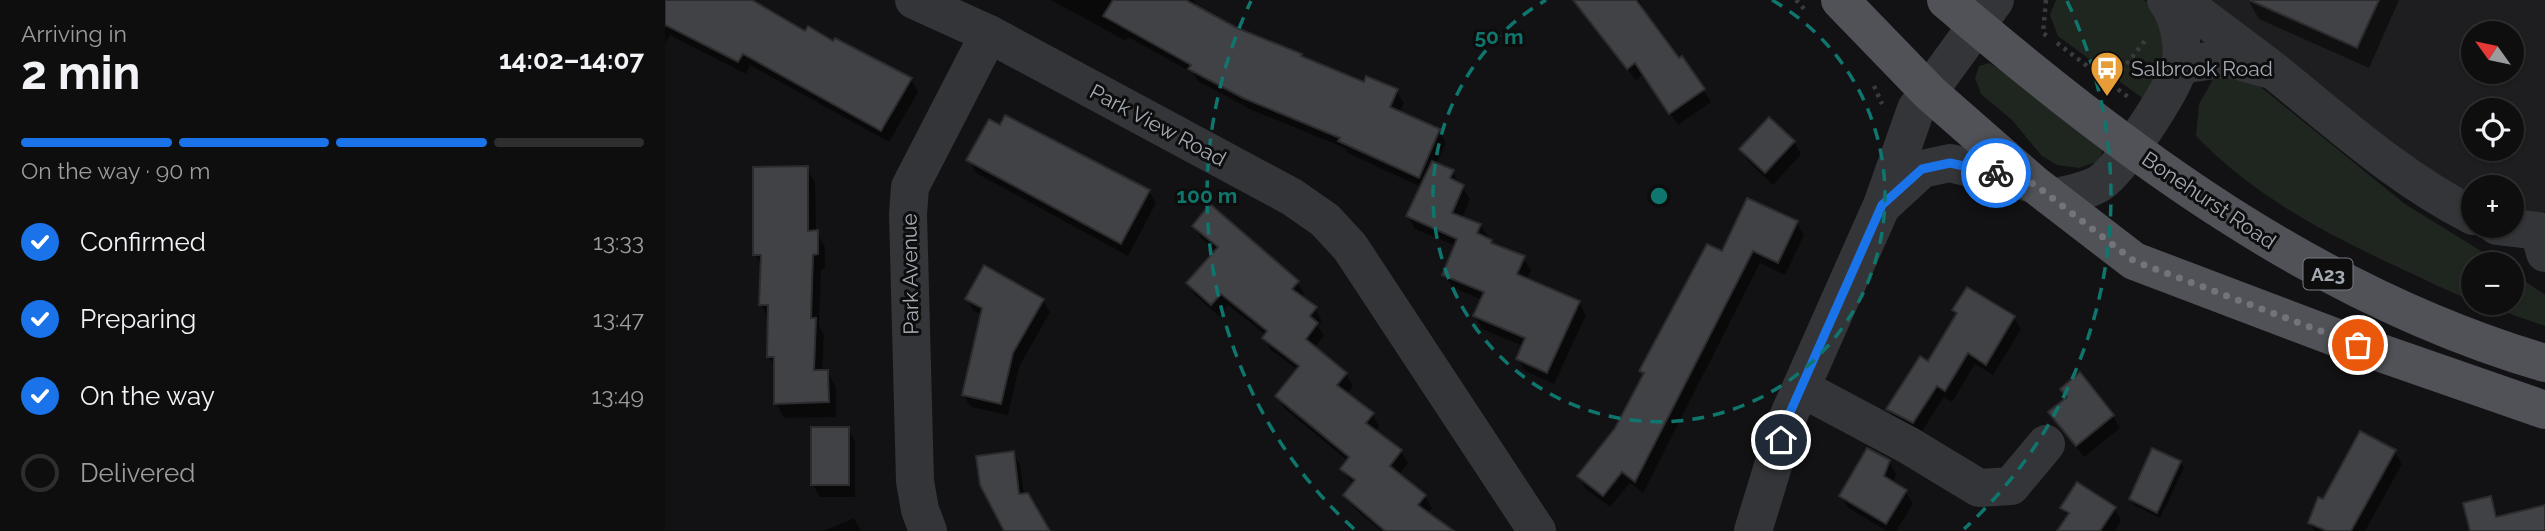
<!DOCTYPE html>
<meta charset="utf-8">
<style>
:root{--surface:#0e0e0f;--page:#171718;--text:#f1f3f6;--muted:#9b9c9e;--line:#2e2e2f;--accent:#1a73e8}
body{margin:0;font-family:Raleway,sans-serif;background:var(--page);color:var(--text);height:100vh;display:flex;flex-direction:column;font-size:26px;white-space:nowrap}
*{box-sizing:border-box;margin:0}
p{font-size:23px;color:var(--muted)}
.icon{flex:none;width:38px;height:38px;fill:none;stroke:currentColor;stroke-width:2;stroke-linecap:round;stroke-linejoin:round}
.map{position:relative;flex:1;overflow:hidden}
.details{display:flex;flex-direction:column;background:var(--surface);width:665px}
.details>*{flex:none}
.needle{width:46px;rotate:303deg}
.buttons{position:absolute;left:1796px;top:21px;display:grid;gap:14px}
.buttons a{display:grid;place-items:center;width:63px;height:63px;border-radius:50%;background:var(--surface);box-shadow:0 2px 5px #0004,0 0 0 2px var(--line);font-size:35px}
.pin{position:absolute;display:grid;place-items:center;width:60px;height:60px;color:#fff;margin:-30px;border:4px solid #fff;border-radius:50%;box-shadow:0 2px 7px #0007}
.courier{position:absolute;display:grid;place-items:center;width:70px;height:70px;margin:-35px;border:5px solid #1a73e8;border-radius:50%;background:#fff;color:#222;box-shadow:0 2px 9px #0007}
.summary em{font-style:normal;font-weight:700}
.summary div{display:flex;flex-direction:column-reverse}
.summary{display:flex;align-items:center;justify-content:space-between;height:119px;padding:0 21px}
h1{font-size:46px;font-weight:700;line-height:52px}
.bar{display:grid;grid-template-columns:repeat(4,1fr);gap:10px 7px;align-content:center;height:84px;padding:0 21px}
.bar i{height:9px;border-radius:5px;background:var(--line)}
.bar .on{background:var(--accent)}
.bar p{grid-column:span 4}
ol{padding:0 21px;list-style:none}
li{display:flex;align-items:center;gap:21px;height:77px}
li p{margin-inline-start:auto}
li .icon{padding:7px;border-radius:50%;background:var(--accent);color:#fff;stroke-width:4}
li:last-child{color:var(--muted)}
li i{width:38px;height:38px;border:4px solid var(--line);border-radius:50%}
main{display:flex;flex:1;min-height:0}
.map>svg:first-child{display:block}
.built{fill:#1e1e20;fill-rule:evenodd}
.green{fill:#1f261f}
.shadow{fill:#0007}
.building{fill:#414246;stroke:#2c2c2f;stroke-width:2}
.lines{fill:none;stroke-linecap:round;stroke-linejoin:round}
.path{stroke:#393c3f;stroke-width:4.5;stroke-dasharray:3.5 5;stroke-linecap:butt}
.minor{stroke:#333538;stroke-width:38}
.major{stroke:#505257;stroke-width:38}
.done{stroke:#71757b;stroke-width:7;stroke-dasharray:0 12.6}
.route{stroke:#1a73e8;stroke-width:9}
.ring{fill:none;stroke:#0f766e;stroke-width:3.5;stroke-dasharray:12 9}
.labels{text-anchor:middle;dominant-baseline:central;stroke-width:6;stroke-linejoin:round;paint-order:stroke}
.shield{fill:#0d0d0e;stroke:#777b82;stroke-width:2}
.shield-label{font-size:19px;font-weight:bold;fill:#a4aab3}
.poi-label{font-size:21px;fill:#a4aab3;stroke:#0d0d0e;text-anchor:start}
.street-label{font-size:21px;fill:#a4aab3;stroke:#0d0d0e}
.centre{fill:#0f766e;stroke:#0d0d0e;stroke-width:3.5}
.ring-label{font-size:21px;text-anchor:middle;font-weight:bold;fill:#0f766e;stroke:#0d0d0e;stroke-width:6;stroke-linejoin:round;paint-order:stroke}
</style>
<main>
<section class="details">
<div class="summary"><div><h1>2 min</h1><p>Arriving in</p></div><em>14:02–14:07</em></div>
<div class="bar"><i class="on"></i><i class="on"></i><i class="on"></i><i></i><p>On the way · 90 m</p></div>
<ol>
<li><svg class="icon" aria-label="check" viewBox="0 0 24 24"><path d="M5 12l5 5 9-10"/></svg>Confirmed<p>13:33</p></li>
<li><svg class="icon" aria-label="check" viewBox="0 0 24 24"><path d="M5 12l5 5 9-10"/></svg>Preparing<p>13:47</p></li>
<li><svg class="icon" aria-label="check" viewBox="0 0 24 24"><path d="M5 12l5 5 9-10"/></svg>On the way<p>13:49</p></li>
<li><i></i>Delivered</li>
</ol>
</section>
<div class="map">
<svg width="1880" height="531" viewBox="0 0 1880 531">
<rect width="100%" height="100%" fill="#121214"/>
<path class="built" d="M1536,0H1880V212L1846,215V187H1808V198L1773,179ZM1808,33H1846V72H1808ZM1808,110H1846V149H1808Z"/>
<g class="green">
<path d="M1391,0H1479L1493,11L1500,52L1480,100L1393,36L1385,15Z"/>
<path d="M1324,63L1341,73L1438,150L1434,161L1414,168L1392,165L1377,156L1347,120L1316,94L1310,78L1314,66Z"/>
<path d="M1568,74L1592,84L1740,204L1837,264H1808V301C1784,292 1761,280 1739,270C1663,235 1590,197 1531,136L1534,104L1550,76Z"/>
<path d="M1846,271L1880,295V326L1814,303H1846Z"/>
</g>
<g class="shadow">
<path d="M0,0H82L141,33L246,79L253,92L224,142L85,65L81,74L5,35L0,44Z"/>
<path d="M386,0H528L537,11L572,29L636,55L638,59L699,85L731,91L739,103L734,113L774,131L781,143L771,165L787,172L805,199L797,218L815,225L829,245L858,258L866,270L861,280L913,302L921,315L889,384L860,371L853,358L858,346L817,329L810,316L817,300L787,287L779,275L791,246L750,229L743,216L756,187L683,153L680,148L587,110L533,81L528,73L463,37L461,41Z"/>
<path d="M909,0H974L979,9L977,11L1013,61L1017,58L1046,102L1013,125L978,74L971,80Z"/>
<path d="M1583,0H1734L1704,68L1594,19Z"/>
<path d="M1129,142L1136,154L1108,185L1084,162L1076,149Z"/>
<path d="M304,160L484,191L491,203L463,256L311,173Z"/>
<path d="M142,168L150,183L151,232L160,247V269H156L154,326L159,335L157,372H162L171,387V417L119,418L111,403V369L103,357L105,320L96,305L97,267L90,254Z"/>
<path d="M1132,223L1139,235L1120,275L1095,263L978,493L965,483L945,507L921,489L914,476L951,428L979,376L976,371L1058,254Z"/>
<path d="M529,226L632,282L639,294L636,298L650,309L657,321L653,326L659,336L649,348L681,374L688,386L681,394L707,414L714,426L710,432L736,451L743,463L734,475L760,496L767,508L762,514L786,531H716L688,507L680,495L688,484L677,470L683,461L619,408L612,396L633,370L606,350L599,338L601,335L563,305L554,316L530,295L523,283L551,251L536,238Z"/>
<path d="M302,299L377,300L385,312L354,367L343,415L306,407L298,395L317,315L309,311Z"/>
<path d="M1289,310L1349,318L1356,329L1328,375L1310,364L1287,402L1279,397L1255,434L1230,420L1223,409L1264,364L1292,316Z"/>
<path d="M1385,413L1448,416L1455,428L1419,457Z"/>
<path d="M183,428L190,441V497H155L148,485Z"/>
<path d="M1729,451L1737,464L1700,531H1649L1645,523Z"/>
<path d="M348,453L355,465L359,495L383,531H341Z"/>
<path d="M1224,461L1231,474L1228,484L1240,491L1248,504L1231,531H1222L1183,508L1176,496Z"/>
<path d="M1515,462L1519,468L1495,518L1469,505L1466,499Z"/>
<path d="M1825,498L1834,518L1880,510V531H1807Z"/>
<path d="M1397,508H1449L1456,520L1450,531H1420L1405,520Z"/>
<path d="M189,518L196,531H159Z"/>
</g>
<g class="building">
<path d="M0,0H87L140,31L143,26L168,41L170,38L247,78L216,131L78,54L73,62L0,25Z"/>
<path d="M448,0H521L572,28L637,54L636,56L699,82L701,76L733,89L725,107L775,129L754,178L673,141L675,138L578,98L523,69L526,65L438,16Z"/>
<path d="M908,0H971L1014,58L1017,56L1040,89L1004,114L970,63L962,69Z"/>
<path d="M1584,0H1714L1692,48Z"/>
<path d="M340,115L485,190L456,244L301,160L324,119L335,125Z"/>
<path d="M1104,117L1130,141L1100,173L1074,149Z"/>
<path d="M767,161L789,170L785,178L799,185L787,213L816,224L812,233L827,240L826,243L860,256L852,274L915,301L882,373L851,359L860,338L808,316L819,292L777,275L792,239L741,216Z"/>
<path d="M143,166V231L153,230V254L148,255L146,318H151L149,370H163L164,402L109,404V357H102L103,305H94L96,255H88V167Z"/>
<path d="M1082,198L1133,221L1113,263L1088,251L970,482L957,472L938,496L912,476L950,428L979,373L974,371L1042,244L1057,251Z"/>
<path d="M545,204L634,281L627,289L652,307L645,316L653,323L641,339L682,373L672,385L709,413L701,423L737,450L725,466L761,495L753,505L789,531H720L678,495L690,480L675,469L684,457L610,396L634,366L597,338L602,331L556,294L546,305L521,283L553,247L527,226Z"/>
<path d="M319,265L379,299L348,353L336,404L297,395L317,308L300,299Z"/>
<path d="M1302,287L1350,316L1321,365L1303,353L1280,391L1272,386L1248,423L1221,409L1255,356L1263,361L1292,313L1287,310Z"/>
<path d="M1415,372L1449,415L1411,446L1383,412L1402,397L1395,389Z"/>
<rect x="146" y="427" width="38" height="58"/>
<path d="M1695,431L1731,450L1686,531H1662L1643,523L1653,497L1658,499Z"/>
<path d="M1202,448L1225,460L1219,476L1242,490L1221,524L1174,496Z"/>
<path d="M1487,448L1516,461L1492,513L1464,499Z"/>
<path d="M349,451L354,494L363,493L385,531H339L315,485L311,456Z"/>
<path d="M1412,482L1451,507L1435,531H1392L1404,513L1395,508Z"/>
<path d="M1826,496L1831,517L1880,505V531H1805L1798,503Z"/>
</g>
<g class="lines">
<g class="path">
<path d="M1131,0L1142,12"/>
<path d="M1381,0L1378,33L1382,36"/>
<path d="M1392,43L1463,97"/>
<path d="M1446,84L1482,38"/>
<path d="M1209,86L1217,104"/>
</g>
<g class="minor">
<path d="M249,0L324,34L627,197L660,220L685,247L872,531"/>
<path d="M1515,0C1546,24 1578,47 1609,71C1676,125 1731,176 1808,216"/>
<path d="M1515,65L1563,58L1602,69"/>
<path d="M1389,198C1402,194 1423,191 1435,183C1457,168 1506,92 1514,67C1521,47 1513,16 1501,0"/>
<path d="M1219,204L1257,169L1285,163L1369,184"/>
<path d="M1832,226L1874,231L1880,253"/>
<path d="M1136,388L1243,445L1314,488L1346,486L1381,444"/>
<path d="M263,531L255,510L250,481L243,214L245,187L324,34"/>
<path d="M1088,531L1123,417L1217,205L1251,109L1330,0"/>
</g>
<g class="major">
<path d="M1175,0L1265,93L1369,184L1469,261L1667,336L1880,410"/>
<path d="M1281,0C1461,153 1649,295 1880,363"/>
</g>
</g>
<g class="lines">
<path class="done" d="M1331,173L1369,184L1469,261L1693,345"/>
<path class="route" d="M1116,440L1123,417L1217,205L1257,169L1285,163L1331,173"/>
</g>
<g class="ring">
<path d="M1107 0A226 226 0 1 1 881 0"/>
<path d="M689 529A452 452 0 0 1 586 1M1402 1A452 452 0 0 1 1299 529"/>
</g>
<defs>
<symbol id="bus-pin" viewBox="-11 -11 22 30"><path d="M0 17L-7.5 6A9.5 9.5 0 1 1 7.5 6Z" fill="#e69c37" stroke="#0d0d0e"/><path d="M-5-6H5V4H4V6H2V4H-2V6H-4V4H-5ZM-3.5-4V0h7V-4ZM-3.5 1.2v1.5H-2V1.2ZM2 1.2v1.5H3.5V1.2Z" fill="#fff"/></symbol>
</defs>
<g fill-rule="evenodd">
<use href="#bus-pin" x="1423" y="49" width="38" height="52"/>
</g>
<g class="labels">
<rect class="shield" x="1638.5" y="258.5" width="49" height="31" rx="5"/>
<g class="shield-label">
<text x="1663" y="274">A23</text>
</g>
<g class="poi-label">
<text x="1466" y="68">Salbrook Road</text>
</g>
<g class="street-label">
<text transform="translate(493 125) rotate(28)">Park View Road</text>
<text transform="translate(1544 200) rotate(34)">Bonehurst Road</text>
<text transform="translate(245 274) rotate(-91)">Park Avenue</text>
</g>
</g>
<circle cx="994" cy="196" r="10" class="centre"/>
<g class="ring-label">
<text x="834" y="44">50 m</text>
<text x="542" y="203">100 m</text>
</g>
</svg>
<div class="buttons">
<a><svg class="needle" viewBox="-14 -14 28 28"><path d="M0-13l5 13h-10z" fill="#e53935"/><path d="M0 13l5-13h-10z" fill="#9b9c9e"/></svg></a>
<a><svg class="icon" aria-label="locate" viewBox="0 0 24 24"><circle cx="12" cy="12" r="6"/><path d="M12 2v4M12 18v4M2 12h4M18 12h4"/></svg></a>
<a>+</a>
<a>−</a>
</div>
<div class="pin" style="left:1693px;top:345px;background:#ea580c"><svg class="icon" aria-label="bag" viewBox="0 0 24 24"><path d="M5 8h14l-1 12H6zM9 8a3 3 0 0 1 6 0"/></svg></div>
<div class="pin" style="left:1116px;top:440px;background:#1f2937"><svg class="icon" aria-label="home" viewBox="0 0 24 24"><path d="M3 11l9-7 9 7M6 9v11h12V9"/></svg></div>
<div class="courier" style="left:1331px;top:173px"><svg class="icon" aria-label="bike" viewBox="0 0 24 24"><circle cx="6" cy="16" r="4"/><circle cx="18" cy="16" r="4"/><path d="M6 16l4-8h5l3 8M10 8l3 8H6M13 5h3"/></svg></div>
</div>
</main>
